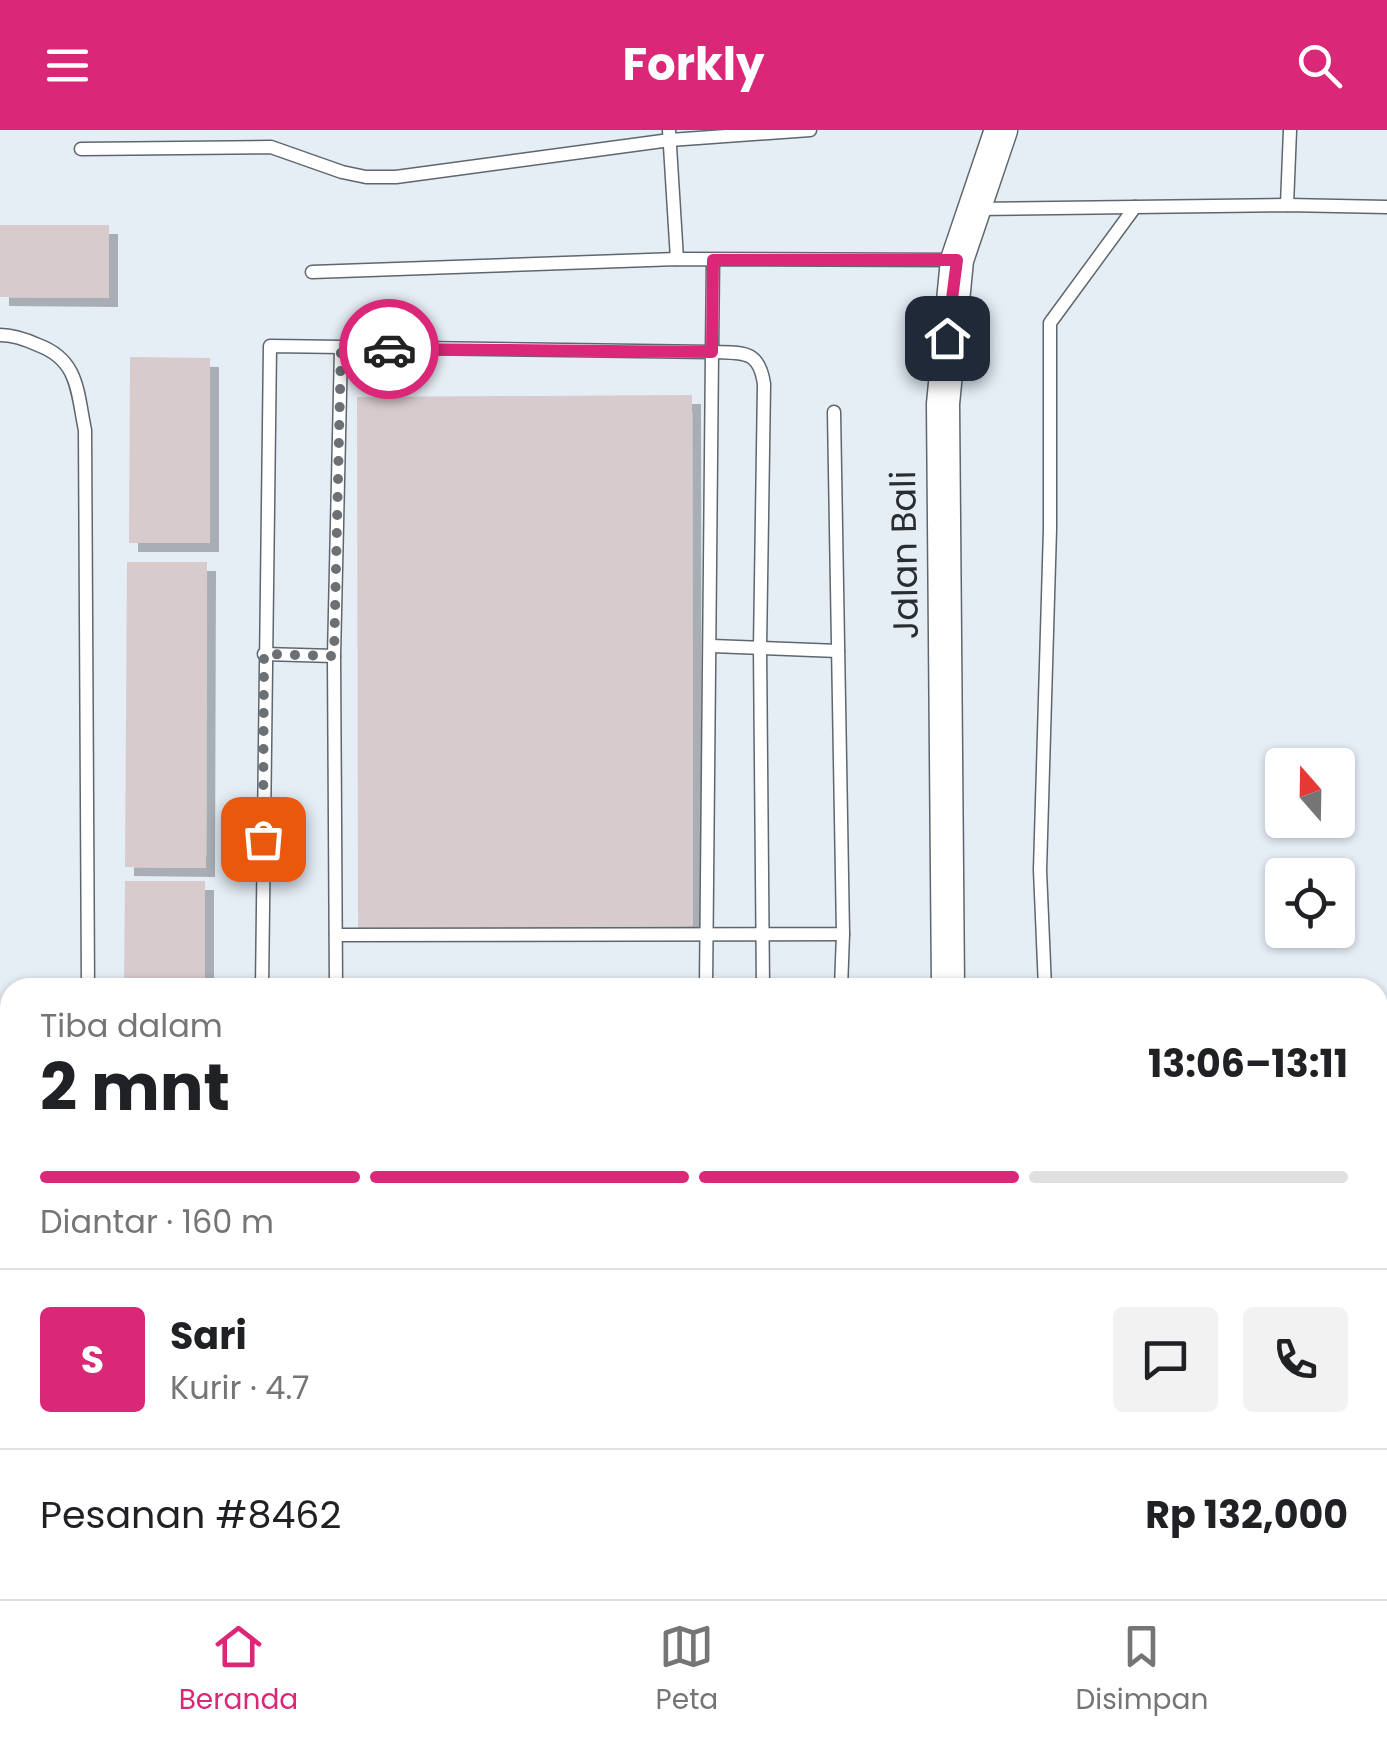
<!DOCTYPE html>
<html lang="id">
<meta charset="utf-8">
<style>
:root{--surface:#fff;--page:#f2f2f2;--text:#202124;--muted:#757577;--line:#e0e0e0;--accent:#db2777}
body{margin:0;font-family:Poppins,sans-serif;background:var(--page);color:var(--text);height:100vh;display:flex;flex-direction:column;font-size:38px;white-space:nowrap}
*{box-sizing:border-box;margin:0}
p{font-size:32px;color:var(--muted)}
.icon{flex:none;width:55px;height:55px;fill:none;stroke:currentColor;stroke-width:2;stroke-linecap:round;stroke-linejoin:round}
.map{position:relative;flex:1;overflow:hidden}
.details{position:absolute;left:0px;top:848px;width:1388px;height:622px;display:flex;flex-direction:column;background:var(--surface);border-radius:30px 30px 0 0;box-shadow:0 2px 8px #0004}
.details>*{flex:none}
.needle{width:65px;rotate:340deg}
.tools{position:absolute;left:1265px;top:618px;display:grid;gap:20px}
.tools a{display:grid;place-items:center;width:90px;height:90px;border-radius:10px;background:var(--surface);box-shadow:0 2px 8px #0004;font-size:50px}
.pin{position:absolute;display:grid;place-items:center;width:85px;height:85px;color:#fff;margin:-42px;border-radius:20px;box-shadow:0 5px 15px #0006}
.courier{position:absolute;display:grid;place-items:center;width:100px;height:100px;margin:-50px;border:8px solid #db2777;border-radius:50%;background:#fff;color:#222;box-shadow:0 2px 12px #0007}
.overview em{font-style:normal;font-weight:700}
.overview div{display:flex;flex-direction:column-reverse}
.overview{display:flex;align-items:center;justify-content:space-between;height:170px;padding:0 40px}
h1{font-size:65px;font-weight:700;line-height:75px}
.bar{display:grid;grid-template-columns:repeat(4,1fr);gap:15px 10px;align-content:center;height:120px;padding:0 40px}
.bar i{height:12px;border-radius:8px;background:var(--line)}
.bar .current{background:var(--accent)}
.bar p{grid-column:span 4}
.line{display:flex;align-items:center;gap:25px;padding:0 40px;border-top:2px solid var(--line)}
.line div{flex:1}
.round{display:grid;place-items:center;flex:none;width:105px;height:105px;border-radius:10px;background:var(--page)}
header{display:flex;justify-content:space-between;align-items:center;height:130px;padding:0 40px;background:var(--accent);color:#fff;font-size:45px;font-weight:700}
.menu{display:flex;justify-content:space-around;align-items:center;height:140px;border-top:2px solid var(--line);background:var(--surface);font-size:28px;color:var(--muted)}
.menu a{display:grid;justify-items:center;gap:5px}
.menu .current{color:var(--accent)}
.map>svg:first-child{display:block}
.green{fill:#a8ce83}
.building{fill:#d7cbce;filter:url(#shadow)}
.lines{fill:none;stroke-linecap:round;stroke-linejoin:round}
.service-casing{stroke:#5f666d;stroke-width:15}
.minor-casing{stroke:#5f666d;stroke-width:28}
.tertiary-casing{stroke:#5f666d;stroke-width:35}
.service{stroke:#fff;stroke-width:12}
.minor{stroke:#fff;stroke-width:25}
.tertiary{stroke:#fff;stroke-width:32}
.done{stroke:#6b7075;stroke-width:10;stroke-dasharray:0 18}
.route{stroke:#db2777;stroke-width:12}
.labels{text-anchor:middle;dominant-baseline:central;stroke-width:8;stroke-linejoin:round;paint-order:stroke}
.street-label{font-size:35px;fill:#2a2d30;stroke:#e5edf5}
</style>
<header><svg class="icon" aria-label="menu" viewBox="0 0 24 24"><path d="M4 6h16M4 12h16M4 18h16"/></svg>Forkly<svg class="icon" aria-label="search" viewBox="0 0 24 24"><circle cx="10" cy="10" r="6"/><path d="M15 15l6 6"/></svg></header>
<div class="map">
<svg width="1387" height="1469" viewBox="0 0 1387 1469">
<defs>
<filter id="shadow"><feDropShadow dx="9" dy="9" stdDeviation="0" flood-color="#0004"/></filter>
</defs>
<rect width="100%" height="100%" fill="#e5edf5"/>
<g class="green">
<path d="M0,1377H10V1460H927L926,1469H0Z"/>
<path d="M1378,1387H1387V1469H930L931,1460H1378Z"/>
</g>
<g class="building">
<path d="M0,95H109V168L0,167Z"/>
<path d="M130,227L210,228V413H129Z"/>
<path d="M692,265L693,796L358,798L357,267Z"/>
<path d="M127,432H207L206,738L125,737Z"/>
<path d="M125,751H205V858H124Z"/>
<rect x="0" y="1018" width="10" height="170"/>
<rect x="0" y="1196" width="10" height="73"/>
</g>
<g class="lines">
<defs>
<g id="service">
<path d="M669,0L677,129"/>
<path d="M81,19L271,17L342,42L366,47H396L670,10L810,0"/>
<path d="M1287,75L1290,0"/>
<path d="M975,79L1287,75L1387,77"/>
<path d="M713,130L712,222C742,223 759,219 764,254L760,518L763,858"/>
<path d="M312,142L677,129L954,130"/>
<path d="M0,205C14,205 25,209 38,215C79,230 77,262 85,300L88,858"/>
<path d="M712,516L838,521"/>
<path d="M264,524L334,526"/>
<path d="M336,805L843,804L834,282"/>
<path d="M262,858L270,216L712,222L706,858"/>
<path d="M336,858L334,526L341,219"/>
<path d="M841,858L843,804"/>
<path d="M1045,858L1040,740L1050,399V193L1135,77"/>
<path d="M0,966H10"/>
<path d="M1378,1196L1387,1195"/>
<path d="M0,1291H10"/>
</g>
<path id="minor" d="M926,1469L927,1460"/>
<g id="tertiary">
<path d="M948,858L943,274L957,130L1001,0"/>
<path d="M0,1377H10"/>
<path d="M1378,1386H1387"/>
<path d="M265,1469V1460"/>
</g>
</defs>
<use href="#service" class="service-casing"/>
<use href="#minor" class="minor-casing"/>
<use href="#tertiary" class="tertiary-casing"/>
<use href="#service" class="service"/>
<use href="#minor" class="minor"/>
<use href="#tertiary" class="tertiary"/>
</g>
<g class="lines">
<path class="done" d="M263,709L264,524L334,526L341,219H389"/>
<path class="route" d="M389,219L712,222L713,130H957L947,208"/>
</g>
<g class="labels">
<g class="street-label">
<text transform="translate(904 425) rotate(-91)">Jalan Bali</text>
</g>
</g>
</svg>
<div class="tools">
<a><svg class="needle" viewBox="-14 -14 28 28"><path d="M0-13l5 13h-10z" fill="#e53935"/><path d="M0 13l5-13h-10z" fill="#757577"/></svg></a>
<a><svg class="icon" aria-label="locate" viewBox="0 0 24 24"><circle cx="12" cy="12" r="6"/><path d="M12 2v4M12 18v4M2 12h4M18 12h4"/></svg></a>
</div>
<div class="pin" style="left:263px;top:709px;background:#ea580c"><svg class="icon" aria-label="bag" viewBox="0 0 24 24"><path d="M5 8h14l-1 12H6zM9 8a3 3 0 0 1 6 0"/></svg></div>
<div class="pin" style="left:947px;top:208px;background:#1f2937"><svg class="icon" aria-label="home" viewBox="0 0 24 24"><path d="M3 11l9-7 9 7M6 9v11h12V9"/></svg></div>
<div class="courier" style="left:389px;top:219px"><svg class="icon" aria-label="car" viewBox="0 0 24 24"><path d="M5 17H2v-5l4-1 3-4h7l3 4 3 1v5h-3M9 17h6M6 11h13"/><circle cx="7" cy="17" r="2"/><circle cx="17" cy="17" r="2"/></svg></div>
<section class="details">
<div class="overview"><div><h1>2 mnt</h1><p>Tiba dalam</p></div><em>13:06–13:11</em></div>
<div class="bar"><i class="current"></i><i class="current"></i><i class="current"></i><i></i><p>Diantar · 160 m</p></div>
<div class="line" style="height:180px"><b class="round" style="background:var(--accent);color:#fff">S</b><div><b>Sari</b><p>Kurir · 4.7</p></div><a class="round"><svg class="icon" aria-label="chat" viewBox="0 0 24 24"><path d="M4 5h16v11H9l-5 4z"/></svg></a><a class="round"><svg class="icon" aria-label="phone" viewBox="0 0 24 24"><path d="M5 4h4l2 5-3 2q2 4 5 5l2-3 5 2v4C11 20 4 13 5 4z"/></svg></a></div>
<div class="line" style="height:130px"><div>Pesanan #8462</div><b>Rp 132,000</b></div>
</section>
</div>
<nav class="menu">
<a class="current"><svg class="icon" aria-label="home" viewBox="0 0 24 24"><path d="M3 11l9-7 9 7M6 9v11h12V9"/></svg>Beranda</a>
<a><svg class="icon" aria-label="map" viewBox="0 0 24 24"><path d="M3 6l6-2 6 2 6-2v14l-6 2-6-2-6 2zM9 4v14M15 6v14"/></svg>Peta</a>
<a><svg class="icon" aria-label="saved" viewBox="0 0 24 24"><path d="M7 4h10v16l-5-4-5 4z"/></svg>Disimpan</a>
</nav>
